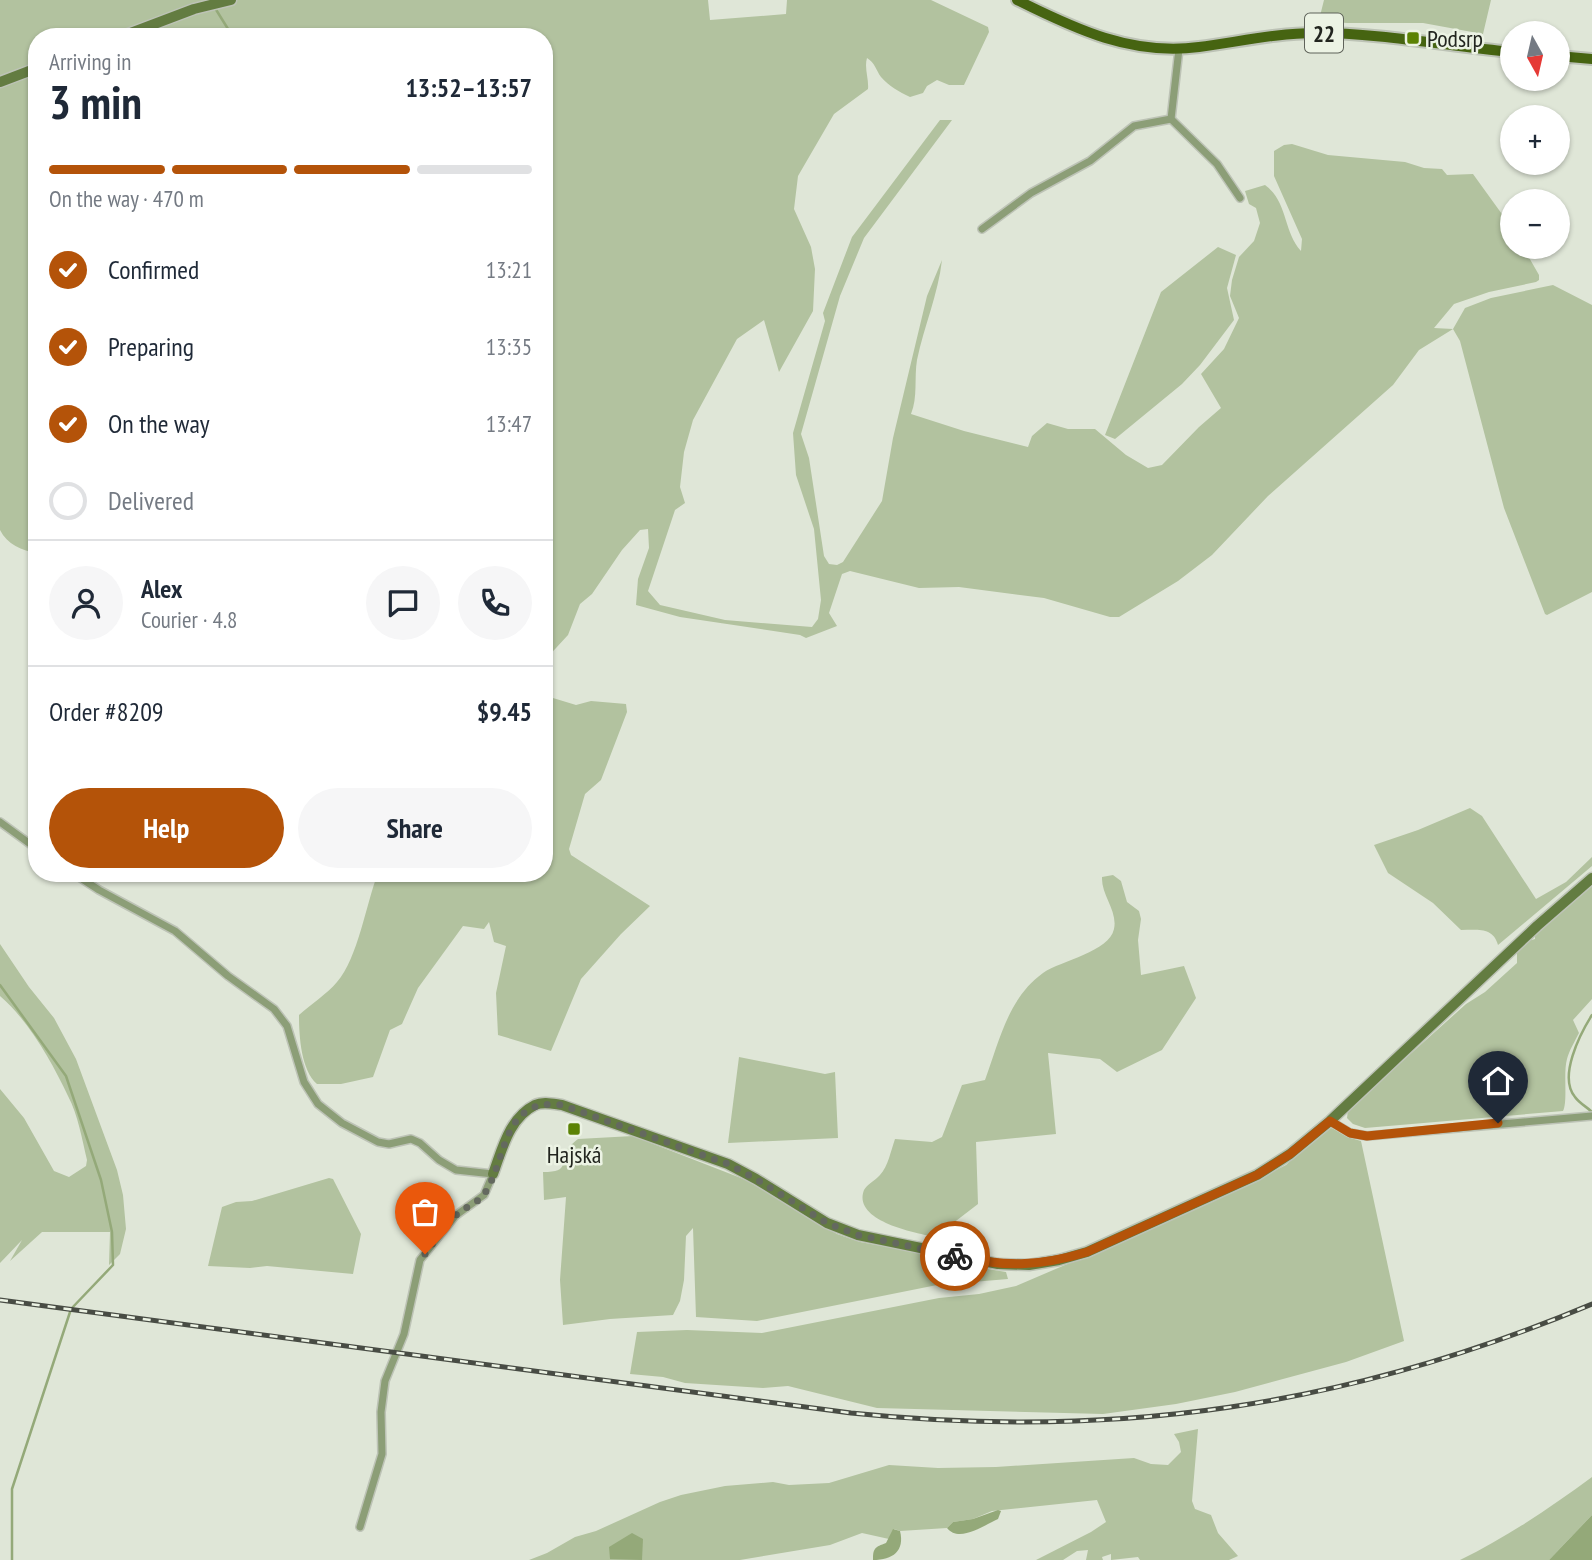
<!DOCTYPE html>
<meta charset="utf-8">
<style>
:root{--surface:#fff;--page:#f6f6f7;--text:#1f2937;--muted:#747a83;--line:#e0e1e3;--accent:#b45309}
body{margin:0;font-family:"PT Sans Narrow",sans-serif;background:var(--page);color:var(--text);height:100vh;display:flex;flex-direction:column;font-size:26px;white-space:nowrap}
*{box-sizing:border-box;margin:0}
p{font-size:23px;color:var(--muted)}
.icon{flex:none;width:38px;height:38px;fill:none;stroke:currentColor;stroke-width:2;stroke-linecap:round;stroke-linejoin:round}
.map{position:relative;flex:1;overflow:hidden}
.drawer{position:absolute;left:28px;top:28px;width:525px;height:854px;display:flex;flex-direction:column;background:var(--surface);border-radius:28px;box-shadow:0 2px 5px #0004}
.drawer>*{flex:none}
.needle{width:46px;rotate:172deg}
.fabs{position:absolute;left:1500px;top:21px;display:grid;gap:14px}
.fabs a{display:grid;place-items:center;width:70px;height:70px;border-radius:50%;background:var(--surface);box-shadow:0 2px 5px #0004;font-size:35px}
.pin{position:absolute;display:grid;place-items:center;width:60px;height:60px;color:#fff;margin:-72px -30px;border-radius:50% 50% 50% 0;rotate:-45deg;box-shadow:0 0 7px #0007}
.pin .icon{rotate:45deg}
.courier{position:absolute;display:grid;place-items:center;width:70px;height:70px;margin:-35px;border:5px solid #b45309;border-radius:50%;background:#fff;color:#222;box-shadow:0 2px 9px #0007}
.headline em{font-style:normal;font-weight:700}
.headline div{display:flex;flex-direction:column-reverse}
.headline{display:flex;align-items:center;justify-content:space-between;height:119px;padding:0 21px}
h1{font-size:46px;font-weight:700;line-height:52px}
.bar{display:grid;grid-template-columns:repeat(4,1fr);gap:10px 7px;align-content:center;height:84px;padding:0 21px}
.bar i{height:9px;border-radius:5px;background:var(--line)}
.bar .current{background:var(--accent)}
.bar p{grid-column:span 4}
.line{display:flex;align-items:center;gap:18px;padding:0 21px;border-top:2px solid var(--line)}
.line div{flex:1}
.round{display:grid;place-items:center;flex:none;width:74px;height:74px;border-radius:37px;background:var(--page)}
ol{padding:0 21px;list-style:none}
li{display:flex;align-items:center;gap:21px;height:77px}
li p{margin-inline-start:auto}
li .icon{padding:7px;border-radius:50%;background:var(--accent);color:#fff;stroke-width:4}
li:last-child{color:var(--muted)}
li i{width:38px;height:38px;border:4px solid var(--line);border-radius:50%}
.primary-button{display:flex;gap:14px;margin-top:auto;padding:14px 21px}
.primary-button a{flex:1;height:80px;border-radius:42px;background:var(--accent);color:#fff;font-size:28px;font-weight:700;line-height:80px;text-align:center}
.primary-button a+a{background:var(--page);color:var(--text)}
.map>svg:first-child{display:block}
.green{fill:#b2c29f}
.water{fill:#94a979}
.lines{fill:none;stroke-linecap:round;stroke-linejoin:round}
.stream{stroke:#94a979;stroke-width:2.5}
.street-casing{stroke:#bdc3b6;stroke-width:10}
.secondary-casing{stroke:#bdc3b6;stroke-width:13}
.primary-casing{stroke:#bdc3b6;stroke-width:14}
.street{stroke:#8c9e77;stroke-width:7}
.secondary{stroke:#637c41;stroke-width:10}
.primary{stroke:#466411;stroke-width:10}
.rail-casing{stroke:#484c44;stroke-width:5}
.rail{stroke:#ecf3e4;stroke-width:2.5;stroke-dasharray:8;stroke-linecap:butt}
.done{stroke:#64695f;stroke-width:7;stroke-dasharray:0 12.6}
.route{stroke:#b45309;stroke-width:9}
.poi-dot{fill:#5b8204;stroke:#ecf3e4;stroke-width:2.5}
.labels{text-anchor:middle;dominant-baseline:central;stroke-width:5;stroke-linejoin:round;paint-order:stroke}
.shield{fill:#ecf3e4;stroke:#5f635a;stroke-width:2}
.shield-label{font-size:23px;font-weight:bold;fill:#22251f}
.poi-label{font-size:24px;fill:#22251f;stroke:#ecf3e4;text-anchor:start}
</style>
<div class="map">
<svg width="1592" height="1560" viewBox="0 0 1592 1560">
<rect width="100%" height="100%" fill="#dfe6d7"/>
<g class="green">
<path d="M0,0H708L710,20L786,14L787,0H931L988,27L989,32L964,85H949L937,80L927,86L923,93L910,97C899,92 889,86 881,77C876,70 875,63 867,58C864,68 869,79 868,89L834,114L798,176L794,209L811,247L815,269L813,311L779,372L764,320L737,339L693,420L684,452L680,487L685,503L675,510L648,591L660,605L725,620L812,627L818,619L821,600L814,529L796,475L793,433L825,321L823,313L852,237L940,120H952L864,238L840,296L801,434L809,458L824,556L829,564L837,565L843,562L882,501L893,438L927,296L942,260C938,295 924,326 917,360C914,378 918,397 911,414L964,431L1028,447L1032,436L1047,423L1068,429H1095L1126,455L1148,468L1162,465L1199,427L1221,408L1201,374L1224,349L1239,318L1230,296L1232,280L1239,257L1254,241L1260,223L1256,208L1249,204L1245,191L1265,185C1288,202 1283,231 1301,251L1302,239L1274,176V151L1284,145L1292,144L1328,155L1405,162L1424,168L1442,169L1447,175L1473,174L1512,228V247H1523L1539,275V280L1536,282L1489,292L1454,304L1434,328L1453,329L1465,308L1491,298L1553,285L1592,305V592L1547,615L1545,614L1504,508L1460,341L1453,329L1419,350L1393,385L1268,496L1212,555L1178,581L1119,617H1110L1044,598L959,587L919,588L850,571L842,574L829,613L837,626L806,638L800,635L680,617L636,605L638,579L649,548L648,529L640,530L622,550L592,594L580,604L568,635L544,661V37H37V553C22,551 7,544 0,530Z"/>
<path d="M1324,0H1491L1483,34L1423,23H1347L1323,21L1320,16Z"/>
<path d="M1218,247L1236,255L1227,288L1234,320L1200,365L1182,384L1115,439L1105,435L1161,292Z"/>
<path d="M544,683L549,686L553,698L576,705L591,701L626,704L627,712L601,780L585,794L569,849L571,855L650,906L621,934L581,979L551,1051L498,1035L496,993L506,946L494,942L489,922L484,929L463,926L418,988L402,1024L390,1030L373,1077L341,1084H317C301,1070 299,1036 299,1015C311,1004 327,994 337,982C358,958 366,904 378,873H544Z"/>
<path d="M1470,808L1482,816L1536,899L1566,882L1592,857V866L1498,945C1493,927 1478,930 1461,930L1433,903L1388,873L1374,845L1418,830Z"/>
<path d="M1113,875L1121,881L1127,902L1139,911L1141,919L1138,940L1141,975L1184,966L1196,998L1162,1050L1117,1072L1100,1059L1048,1053L1056,1134L976,1142L978,1204L935,1237C915,1233 852,1221 864,1190C867,1184 875,1181 880,1175C888,1167 891,1150 895,1139L932,1142L942,1137L962,1085L985,1080C999,1042 1008,998 1043,973C1062,960 1109,952 1114,929C1118,911 1101,895 1102,877Z"/>
<path d="M1592,885V999L1573,1020L1579,1033C1575,1041 1569,1051 1567,1059C1563,1073 1568,1101 1563,1111L1365,1128L1353,1124L1347,1118L1348,1110L1466,1004L1485,992L1517,963V950L1528,941L1535,939V933Z"/>
<path d="M0,944L29,987L54,1018L76,1059L117,1170L123,1195L126,1229L120,1254L109,1265L110,1232H42L10,1261L22,1240L0,1263V1089L24,1118L54,1171L69,1177L86,1166L87,1160C82,1139 78,1115 68,1096C52,1062 29,1021 0,996Z"/>
<path d="M739,1057L825,1074L835,1072L838,1138L728,1143Z"/>
<path d="M1332,1128L1347,1137L1361,1141L1404,1341L1346,1362L1235,1392L1176,1404L1103,1414L877,1408L788,1386L763,1388L685,1383L663,1377L630,1374L637,1332L687,1330L762,1333L939,1298L979,1294L1016,1286L1212,1202L1286,1165L1323,1130Z"/>
<path d="M633,1136L746,1180L837,1234L860,1242L927,1254L970,1266L1006,1272L1008,1279L937,1285L757,1321L696,1317L693,1228L686,1236L684,1280L680,1301L673,1315L610,1319L563,1325L560,1280L566,1197L544,1200L543,1172C572,1172 558,1162 569,1147C572,1144 575,1141 578,1139Z"/>
<path d="M329,1178L333,1179L361,1234L353,1274L267,1266L250,1268L208,1266L222,1207L236,1202L252,1201Z"/>
<path d="M1198,1429L1192,1501L1195,1509L1211,1515L1218,1533L1238,1556L1229,1560H1140L1138,1557L1111,1560V1554L1102,1557L1103,1560H1086L1088,1550L1077,1551L1063,1560H1036L1091,1532L1106,1522L1097,1500L992,1511L973,1519L953,1522L947,1528L900,1531L894,1529L889,1539L862,1533L830,1545L740,1560H529L547,1553L575,1537L596,1531L660,1502L681,1495L725,1486L773,1482L789,1485L829,1483L889,1465L938,1468L996,1467L1134,1458L1151,1464L1168,1465L1181,1452L1179,1442L1174,1434Z"/>
<path d="M1592,1477V1515L1549,1560H1460C1507,1537 1550,1508 1592,1477Z"/>
</g>
<g class="water">
<path d="M998,1510L1001,1511L998,1519C983,1526 959,1543 947,1528L953,1522L973,1519Z"/>
<path d="M1592,1515V1560H1549Z"/>
<path d="M893,1529L900,1531C905,1551 893,1560 873,1560C873,1548 875,1547 886,1543Z"/>
<path d="M632,1533L643,1539L642,1560L610,1559L609,1547Z"/>
</g>
<g class="lines">
<g class="stream">
<path d="M215,8L233,37"/>
<path d="M0,985L66,1076L101,1180L112,1232L113,1265L71,1309L12,1489V1560"/>
<path d="M1592,1015C1580,1034 1558,1077 1575,1097C1579,1103 1587,1107 1592,1112"/>
</g>
<defs>
<g id="street">
<path d="M1171,119L1217,164L1240,198"/>
<path d="M982,229L1031,193L1090,161L1134,126L1171,119L1179,49"/>
<path d="M0,822L37,849"/>
<path d="M73,873L99,890L175,931L228,976L274,1009L287,1026L304,1082L318,1104L342,1123L378,1142L389,1144L411,1139L420,1143L439,1160L456,1170L493,1174L484,1195L455,1216L420,1260L404,1334L385,1381L381,1412L382,1454L360,1527"/>
<path d="M1330,1121L1350,1133L1367,1136L1592,1116"/>
</g>
<g id="secondary">
<path d="M120,37L194,9L231,0"/>
<path d="M0,82L37,68"/>
<path d="M493,1174C502,1150 509,1118 535,1105C543,1101 554,1104 562,1105L728,1164L756,1179L827,1223L858,1235L998,1264L1029,1265L1059,1260L1087,1252L1257,1175L1290,1154L1330,1121L1537,926L1592,878"/>
</g>
<g id="primary">
<path d="M1017,0C1075,29 1132,56 1199,47C1238,42 1276,33 1316,33C1381,33 1447,46 1512,52"/>
<path d="M1558,56L1592,59"/>
</g>
</defs>
<use href="#street" class="street-casing"/>
<use href="#secondary" class="secondary-casing"/>
<use href="#primary" class="primary-casing"/>
<use href="#street" class="street"/>
<use href="#secondary" class="secondary"/>
<use href="#primary" class="primary"/>
<defs>
<path id="rail" d="M0,1300L851,1413C1116,1440 1347,1407 1592,1304"/>
</defs>
<use href="#rail" class="rail-casing"/>
<use href="#rail" class="rail"/>
</g>
<g class="lines">
<path class="done" d="M425,1254C434,1242 444,1227 455,1216C464,1207 479,1203 485,1193C508,1156 502,1097 562,1105L728,1164L756,1179L827,1223L858,1235L955,1256"/>
<path class="route" d="M955,1256C1005,1267 1038,1267 1087,1252L1257,1175L1290,1154L1330,1121L1350,1133L1367,1136L1498,1123"/>
</g>
<g class="poi-dot">
<rect x="1406" y="31" width="14" height="14" rx="3.5"/>
<rect x="567" y="1122" width="14" height="14" rx="3.5"/>
</g>
<g class="labels">
<rect class="shield" x="1305" y="13.5" width="38" height="39" rx="5"/>
<g class="shield-label">
<text x="1324" y="33">22</text>
</g>
<g class="poi-label">
<text x="1427" y="38">Podsrp</text>
<text x="574" y="1154" text-anchor="middle">Hajská</text>
</g>
</g>
</svg>
<div class="fabs">
<a><svg class="needle" viewBox="-14 -14 28 28"><path d="M0-13l5 13h-10z" fill="#e53935"/><path d="M0 13l5-13h-10z" fill="#747a83"/></svg></a>
<a>+</a>
<a>−</a>
</div>
<div class="pin" style="left:425px;top:1254px;background:#ea580c"><svg class="icon" aria-label="bag" viewBox="0 0 24 24"><path d="M5 8h14l-1 12H6zM9 8a3 3 0 0 1 6 0"/></svg></div>
<div class="pin" style="left:1498px;top:1123px;background:#1f2937"><svg class="icon" aria-label="home" viewBox="0 0 24 24"><path d="M3 11l9-7 9 7M6 9v11h12V9"/></svg></div>
<div class="courier" style="left:955px;top:1256px"><svg class="icon" aria-label="bike" viewBox="0 0 24 24"><circle cx="6" cy="16" r="4"/><circle cx="18" cy="16" r="4"/><path d="M6 16l4-8h5l3 8M10 8l3 8H6M13 5h3"/></svg></div>
<section class="drawer">
<div class="headline"><div><h1>3 min</h1><p>Arriving in</p></div><em>13:52–13:57</em></div>
<div class="bar"><i class="current"></i><i class="current"></i><i class="current"></i><i></i><p>On the way · 470 m</p></div>
<ol>
<li><svg class="icon" aria-label="check" viewBox="0 0 24 24"><path d="M5 12l5 5 9-10"/></svg>Confirmed<p>13:21</p></li>
<li><svg class="icon" aria-label="check" viewBox="0 0 24 24"><path d="M5 12l5 5 9-10"/></svg>Preparing<p>13:35</p></li>
<li><svg class="icon" aria-label="check" viewBox="0 0 24 24"><path d="M5 12l5 5 9-10"/></svg>On the way<p>13:47</p></li>
<li><i></i>Delivered</li>
</ol>
<div class="line" style="height:126px"><a class="round"><svg class="icon" aria-label="person" viewBox="0 0 24 24"><circle cx="12" cy="8" r="4"/><path d="M4 21q1-7 8-7t8 7"/></svg></a><div><b>Alex</b><p>Courier · 4.8</p></div><a class="round"><svg class="icon" aria-label="chat" viewBox="0 0 24 24"><path d="M4 5h16v11H9l-5 4z"/></svg></a><a class="round"><svg class="icon" aria-label="phone" viewBox="0 0 24 24"><path d="M5 4h4l2 5-3 2q2 4 5 5l2-3 5 2v4C11 20 4 13 5 4z"/></svg></a></div>
<div class="line" style="height:91px"><div>Order #8209</div><b>$9.45</b></div>
<div class="primary-button"><a>Help</a><a>Share</a></div>
</section>
</div>
